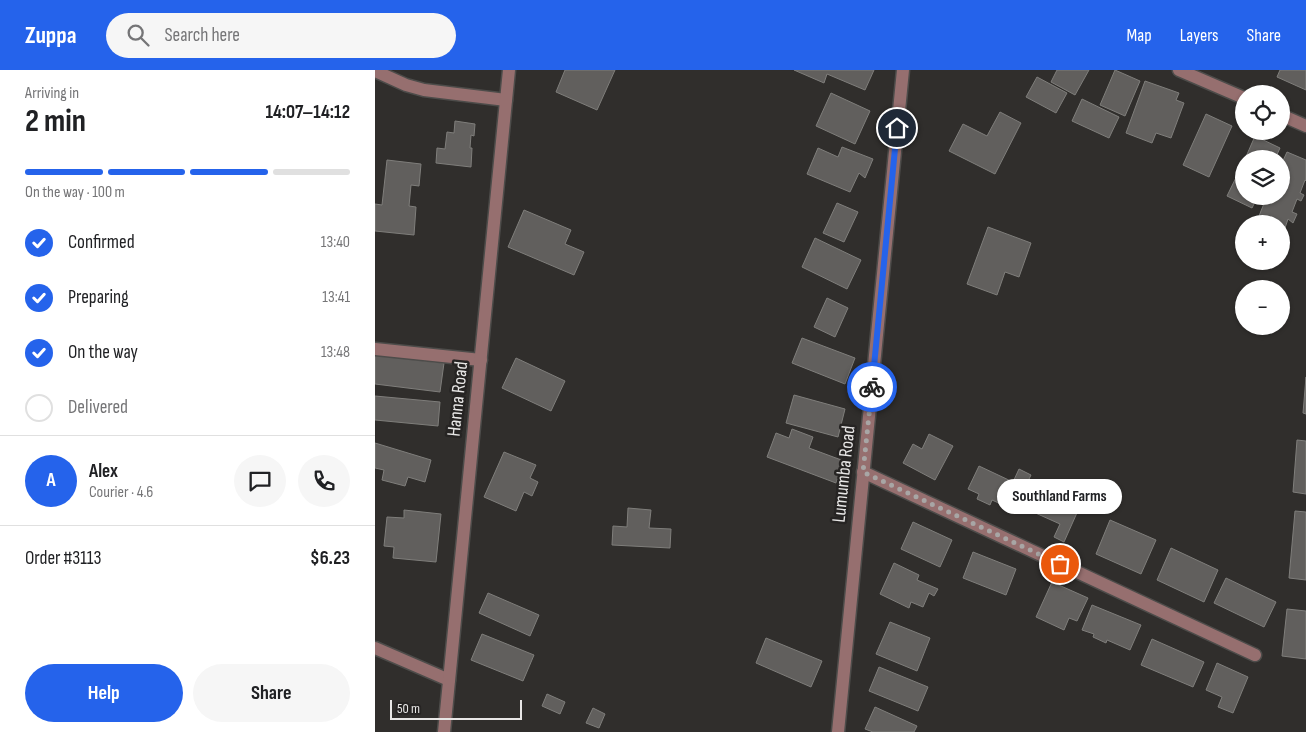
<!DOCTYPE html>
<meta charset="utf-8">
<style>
:root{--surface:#fff;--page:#f6f6f6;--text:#202124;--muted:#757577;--line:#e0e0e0;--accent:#2563eb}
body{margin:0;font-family:"Sofia Sans Condensed",sans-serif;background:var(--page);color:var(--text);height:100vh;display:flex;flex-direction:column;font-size:19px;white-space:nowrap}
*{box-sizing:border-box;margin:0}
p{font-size:16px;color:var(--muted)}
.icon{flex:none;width:28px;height:28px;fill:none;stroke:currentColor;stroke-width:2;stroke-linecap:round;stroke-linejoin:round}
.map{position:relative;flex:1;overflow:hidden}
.drawer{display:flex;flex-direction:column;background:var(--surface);width:375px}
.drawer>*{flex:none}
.buttons{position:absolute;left:860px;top:15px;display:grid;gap:10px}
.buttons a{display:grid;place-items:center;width:55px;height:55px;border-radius:50%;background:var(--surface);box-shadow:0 1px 4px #0004;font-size:25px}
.scale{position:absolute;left:15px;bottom:12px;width:132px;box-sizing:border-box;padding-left:5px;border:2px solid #e8e7e6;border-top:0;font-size:14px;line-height:18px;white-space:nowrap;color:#e8e7e6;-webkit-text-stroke:4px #262423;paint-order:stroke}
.pin{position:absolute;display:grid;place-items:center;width:42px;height:42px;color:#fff;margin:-21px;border:2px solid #fff;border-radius:50%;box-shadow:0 1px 5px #0007}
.courier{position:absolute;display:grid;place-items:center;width:50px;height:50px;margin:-25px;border:4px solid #2563eb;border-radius:50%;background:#fff;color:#222;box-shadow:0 1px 6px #0007}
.bubble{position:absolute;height:35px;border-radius:18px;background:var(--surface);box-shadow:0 1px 4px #0004;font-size:16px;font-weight:700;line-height:35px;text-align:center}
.summary em{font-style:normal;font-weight:700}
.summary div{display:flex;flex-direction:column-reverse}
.summary{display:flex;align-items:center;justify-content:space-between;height:85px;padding:0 25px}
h1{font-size:32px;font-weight:700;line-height:38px}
.bar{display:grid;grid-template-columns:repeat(4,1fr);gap:8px 5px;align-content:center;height:60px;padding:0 25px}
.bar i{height:6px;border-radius:4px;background:var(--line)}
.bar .on{background:var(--accent)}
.bar p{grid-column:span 4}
.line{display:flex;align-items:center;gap:12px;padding:0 25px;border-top:1px solid var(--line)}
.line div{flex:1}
.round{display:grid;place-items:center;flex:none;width:52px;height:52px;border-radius:26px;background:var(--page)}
ol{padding:0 25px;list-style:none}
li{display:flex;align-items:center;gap:15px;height:55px}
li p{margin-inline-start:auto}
li .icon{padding:5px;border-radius:50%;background:var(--accent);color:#fff;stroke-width:4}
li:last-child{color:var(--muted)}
li i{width:28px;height:28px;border:2px solid var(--line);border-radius:50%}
.action{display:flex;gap:10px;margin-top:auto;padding:10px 25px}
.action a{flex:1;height:58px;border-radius:30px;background:var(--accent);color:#fff;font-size:20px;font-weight:700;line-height:58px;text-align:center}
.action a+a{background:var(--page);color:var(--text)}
header{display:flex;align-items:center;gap:30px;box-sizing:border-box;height:70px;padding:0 25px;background:var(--accent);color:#fff}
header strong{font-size:24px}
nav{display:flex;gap:28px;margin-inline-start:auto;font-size:18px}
.search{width:350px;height:45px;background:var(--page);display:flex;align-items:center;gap:12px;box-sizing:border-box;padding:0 18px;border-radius:28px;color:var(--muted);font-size:19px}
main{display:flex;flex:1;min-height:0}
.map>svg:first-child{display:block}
.building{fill:#615f5d;stroke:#7f7e7b}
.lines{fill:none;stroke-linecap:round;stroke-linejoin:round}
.minor-casing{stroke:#4d4c4a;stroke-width:15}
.minor{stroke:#966f6f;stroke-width:12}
.done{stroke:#a8a6a5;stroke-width:5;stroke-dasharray:0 9}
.route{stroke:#2563eb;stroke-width:6}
.labels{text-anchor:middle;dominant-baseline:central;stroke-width:5;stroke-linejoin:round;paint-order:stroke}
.street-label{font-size:19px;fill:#e8e7e6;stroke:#262423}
</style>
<header>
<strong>Zuppa</strong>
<div class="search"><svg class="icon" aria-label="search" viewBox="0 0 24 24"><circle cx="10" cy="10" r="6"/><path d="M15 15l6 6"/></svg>Search here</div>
<nav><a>Map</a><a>Layers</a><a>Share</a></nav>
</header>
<main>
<section class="drawer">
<div class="summary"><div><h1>2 min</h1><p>Arriving in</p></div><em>14:07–14:12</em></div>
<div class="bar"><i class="on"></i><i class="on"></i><i class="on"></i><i></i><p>On the way · 100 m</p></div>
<ol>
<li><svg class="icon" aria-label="check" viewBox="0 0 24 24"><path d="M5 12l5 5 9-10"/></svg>Confirmed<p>13:40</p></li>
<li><svg class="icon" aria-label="check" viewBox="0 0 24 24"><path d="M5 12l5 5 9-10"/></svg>Preparing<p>13:41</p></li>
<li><svg class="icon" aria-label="check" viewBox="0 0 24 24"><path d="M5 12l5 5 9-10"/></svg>On the way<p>13:48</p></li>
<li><i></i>Delivered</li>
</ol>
<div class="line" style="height:90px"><b class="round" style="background:var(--accent);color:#fff">A</b><div><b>Alex</b><p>Courier · 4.6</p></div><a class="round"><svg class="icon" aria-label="chat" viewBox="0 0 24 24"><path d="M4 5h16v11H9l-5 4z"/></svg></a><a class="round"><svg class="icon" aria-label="phone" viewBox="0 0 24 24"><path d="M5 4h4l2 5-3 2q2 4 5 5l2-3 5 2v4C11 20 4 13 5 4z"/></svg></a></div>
<div class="line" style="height:65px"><div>Order #3113</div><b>$6.23</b></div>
<div class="action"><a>Help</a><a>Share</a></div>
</section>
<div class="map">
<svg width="931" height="662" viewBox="0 0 931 662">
<rect width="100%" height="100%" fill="#302e2c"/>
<g class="building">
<path d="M190,0H240L222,40L181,22Z"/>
<path d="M419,0H499L490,20L452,4L449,13Z"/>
<path d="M682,0H714L700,25L676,12Z"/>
<path d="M740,0L765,11L750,46L725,35Z"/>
<path d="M905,0H931V20L902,7Z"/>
<path d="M662,7L692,23L681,43L651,27Z"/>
<path d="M770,11L804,23L801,30L809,33L796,68L781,63L777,73L751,63Z"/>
<path d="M456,23L495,41L480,74L441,56Z"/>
<path d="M707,29L744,47L734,68L697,51Z"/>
<path d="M625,42L646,53L620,104L574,81L588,54L612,66Z"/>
<path d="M831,44L857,56L834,107L808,95Z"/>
<path d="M80,51L100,54L99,66L96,65L95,78H97L96,97L61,93L62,78L70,79L72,62L79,63Z"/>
<path d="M880,66L905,78L900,89H870Z"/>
<path d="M467,77L498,89L490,108L484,103L475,122L432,104L443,78L463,87Z"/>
<path d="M912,82L931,90V111L930,110L925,123L929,125L926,131L922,129L917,142L922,144L918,153L913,149L910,158L906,156V154H901L884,146L892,126H906V95Z"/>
<path d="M12,90L46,94L44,116L36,115L34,136L41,137L39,165L0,161V134L7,135Z"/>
<path d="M869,91V126H883L877,138L852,126Z"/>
<path d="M462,133L483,142L469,172L448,163Z"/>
<path d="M149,140L196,160L190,174L209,182L199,205L133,177Z"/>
<path d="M613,157L656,173L644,207L630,202L622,225L592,214Z"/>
<path d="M440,168L486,190L472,219L427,197Z"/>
<path d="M452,228L473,238L460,267L439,257Z"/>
<path d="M427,268L480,288L470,314L417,293Z"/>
<path d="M0,285L69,293L65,322L0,314Z"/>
<path d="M141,288L190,311L176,341L127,318Z"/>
<path d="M931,307V344L928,343Z"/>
<path d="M419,325L470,339L463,367L411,353Z"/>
<path d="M0,326L65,332L63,356L0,350Z"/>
<path d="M417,359L438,367L434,378L469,391L461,413L392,387L401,363L414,368Z"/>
<path d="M554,364L578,376L560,410L528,393L538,374L547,379Z"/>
<path d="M922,370L931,371V424L918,422Z"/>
<path d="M0,373L56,390L50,412L33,407L30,416L7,410L9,400L0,398Z"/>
<path d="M129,382L161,395L155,408L163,412L157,426L149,422L141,441L109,427Z"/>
<path d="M604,396L638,412L644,399L656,405L639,440L617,430L615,435L602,429L604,424L593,419Z"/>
<path d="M666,418L705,436L689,472L679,467L685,454L656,441Z"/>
<path d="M253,438L276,440L274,458L296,459L295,478L237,475L238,456L252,457Z"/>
<path d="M29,440L66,444L61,492L18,488L19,477L9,476L12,447L29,448Z"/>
<path d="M920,441L931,442V510L914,508Z"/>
<path d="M735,450L781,470L766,504L721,484Z"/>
<path d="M538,452L577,470L565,497L526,479Z"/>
<path d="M796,478L843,500L829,532L782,510Z"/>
<path d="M598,482L641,499L631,525L588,508Z"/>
<path d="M519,493L544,505L542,510L563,519L559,526L554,523L548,537L536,532L534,538L505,524Z"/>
<path d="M851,508L901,532L889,557L839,533Z"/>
<path d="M677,512L713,528L702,551L694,548L689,560L661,547Z"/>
<path d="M113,523L164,545L155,566L104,543Z"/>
<path d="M717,535L766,555L755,580L732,570L731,573L718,567L719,564L707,560Z"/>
<path d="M912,539L931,541V589L907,586Z"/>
<path d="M515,552L555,568L542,601L501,584Z"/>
<path d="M107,564L159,585L148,611L96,590Z"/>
<path d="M391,568L447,591L436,617L381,593Z"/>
<path d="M777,569L829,592L818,617L766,595Z"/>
<path d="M842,593L873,607L858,643L843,637L847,627L831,620Z"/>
<path d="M504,597L553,617L543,641L494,621Z"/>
<path d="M172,624L190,632L185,644L167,636Z"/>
<path d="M500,637L542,656L539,662H498L490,659Z"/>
<path d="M218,638L230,644L224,658L211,653Z"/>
</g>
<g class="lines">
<defs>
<g id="minor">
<path d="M804,0L869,28"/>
<path d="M0,1L31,15L49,20L131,30"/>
<path d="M906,45L931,56"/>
<path d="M0,279L106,290"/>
<path d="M488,402L880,585"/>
<path d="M0,578L74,610"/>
<path d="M69,662L134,0"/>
<path d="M463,662L528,0"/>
</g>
</defs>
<use href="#minor" class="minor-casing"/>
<use href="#minor" class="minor"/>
</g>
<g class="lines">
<path class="done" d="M497,317L488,402L685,494"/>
<path class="route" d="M497,317L522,58"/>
</g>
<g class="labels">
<g class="street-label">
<text transform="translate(83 329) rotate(-84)">Hanna Road</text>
<text transform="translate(469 404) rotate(-84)">Lumumba Road</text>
</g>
</g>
</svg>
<div class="buttons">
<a><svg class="icon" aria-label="locate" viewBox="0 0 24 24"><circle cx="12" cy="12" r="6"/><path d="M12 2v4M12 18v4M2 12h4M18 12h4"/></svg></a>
<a><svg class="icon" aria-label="layers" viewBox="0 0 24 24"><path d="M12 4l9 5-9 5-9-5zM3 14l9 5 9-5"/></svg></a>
<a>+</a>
<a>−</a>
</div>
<div class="scale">50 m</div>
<div class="pin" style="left:685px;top:494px;background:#ea580c"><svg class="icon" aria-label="bag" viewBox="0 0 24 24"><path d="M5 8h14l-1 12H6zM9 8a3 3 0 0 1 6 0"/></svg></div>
<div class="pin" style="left:522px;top:58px;background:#1f2937"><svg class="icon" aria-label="home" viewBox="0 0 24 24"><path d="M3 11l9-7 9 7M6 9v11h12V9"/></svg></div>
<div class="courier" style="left:497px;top:317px"><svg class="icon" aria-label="bike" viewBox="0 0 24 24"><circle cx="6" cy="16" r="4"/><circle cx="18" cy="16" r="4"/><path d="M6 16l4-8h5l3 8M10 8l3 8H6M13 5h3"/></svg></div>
<div class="bubble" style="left:622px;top:409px;width:125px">Southland Farms</div>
</div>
</main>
